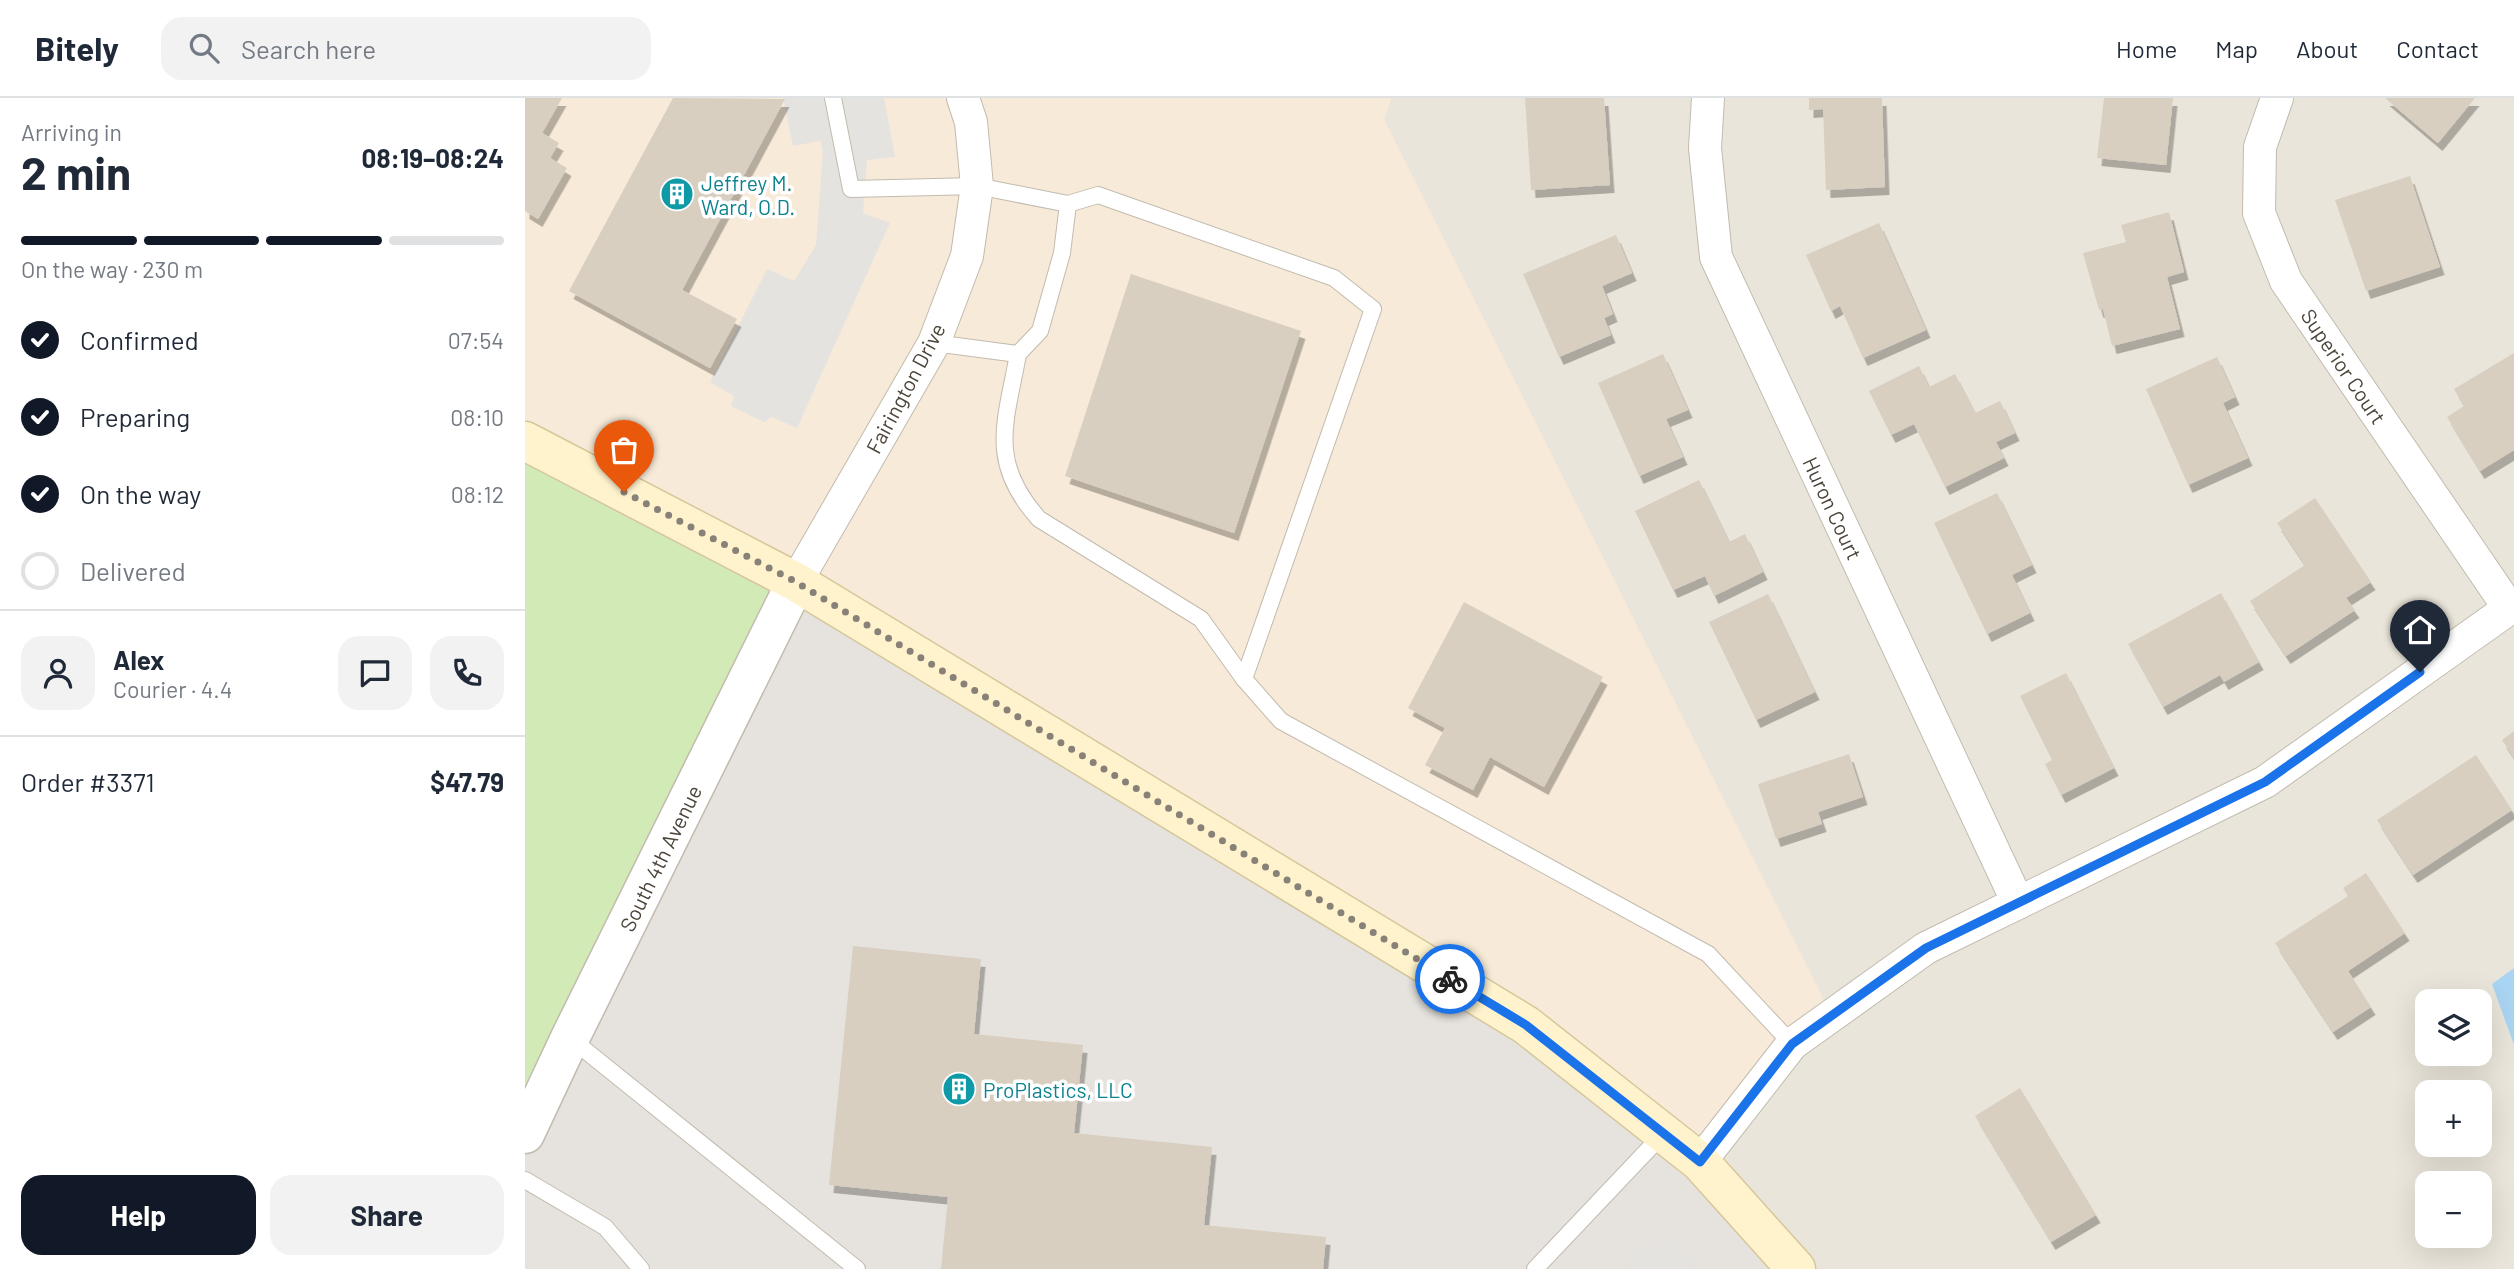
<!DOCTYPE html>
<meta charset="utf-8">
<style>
:root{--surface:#fff;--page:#f2f2f3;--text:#1f2937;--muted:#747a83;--line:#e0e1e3;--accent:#111827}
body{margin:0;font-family:Barlow,sans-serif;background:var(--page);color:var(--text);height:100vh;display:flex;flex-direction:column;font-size:26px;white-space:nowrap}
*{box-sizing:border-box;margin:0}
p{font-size:23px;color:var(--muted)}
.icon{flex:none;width:38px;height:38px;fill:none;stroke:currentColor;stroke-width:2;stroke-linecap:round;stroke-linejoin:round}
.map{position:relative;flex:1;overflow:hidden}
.drawer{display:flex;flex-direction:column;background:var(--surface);width:525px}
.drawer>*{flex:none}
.buttons{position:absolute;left:1890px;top:891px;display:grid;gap:14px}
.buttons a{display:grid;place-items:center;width:77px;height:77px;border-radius:14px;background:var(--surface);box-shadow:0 7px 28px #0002;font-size:35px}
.pin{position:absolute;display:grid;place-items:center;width:60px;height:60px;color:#fff;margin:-72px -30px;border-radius:50% 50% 50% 0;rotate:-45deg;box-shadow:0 0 7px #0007}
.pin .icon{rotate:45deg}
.courier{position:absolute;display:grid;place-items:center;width:70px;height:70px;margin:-35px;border:5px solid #1a73e8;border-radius:50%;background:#fff;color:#222;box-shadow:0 2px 9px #0007}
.overview em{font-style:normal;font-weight:700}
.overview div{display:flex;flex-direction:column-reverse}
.overview{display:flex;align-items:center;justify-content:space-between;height:119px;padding:0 21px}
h1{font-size:46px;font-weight:700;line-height:52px}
.bar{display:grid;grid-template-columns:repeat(4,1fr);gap:10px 7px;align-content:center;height:84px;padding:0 21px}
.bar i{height:9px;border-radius:5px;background:var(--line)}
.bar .active{background:var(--accent)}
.bar p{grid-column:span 4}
.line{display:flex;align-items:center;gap:18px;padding:0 21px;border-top:2px solid var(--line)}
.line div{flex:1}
.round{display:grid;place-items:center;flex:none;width:74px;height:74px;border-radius:21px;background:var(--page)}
ol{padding:0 21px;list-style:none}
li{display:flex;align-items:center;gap:21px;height:77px}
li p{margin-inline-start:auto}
li .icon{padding:7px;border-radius:50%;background:var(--accent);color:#fff;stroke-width:4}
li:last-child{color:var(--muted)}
li i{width:38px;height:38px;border:4px solid var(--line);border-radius:50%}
.button{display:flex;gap:14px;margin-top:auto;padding:14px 21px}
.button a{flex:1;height:80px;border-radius:21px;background:var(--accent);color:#fff;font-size:28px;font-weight:700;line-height:80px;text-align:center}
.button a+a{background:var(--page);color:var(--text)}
header{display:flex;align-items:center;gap:42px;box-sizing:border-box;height:98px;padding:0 35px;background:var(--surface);border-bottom:2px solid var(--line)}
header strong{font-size:33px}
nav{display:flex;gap:38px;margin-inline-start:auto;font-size:24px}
.search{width:490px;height:63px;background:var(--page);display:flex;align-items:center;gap:18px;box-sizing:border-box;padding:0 24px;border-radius:21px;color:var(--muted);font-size:26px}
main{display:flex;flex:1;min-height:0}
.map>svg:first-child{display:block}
.residential{fill:#eae5da;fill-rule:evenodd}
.commercial{fill:#f7ead8}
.industrial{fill:#e6e2dd}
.green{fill:#d2eab5}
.parking{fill:#e5e3e0}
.water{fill:#a9d4f2}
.building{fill:#d8cfc1;filter:url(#shadow)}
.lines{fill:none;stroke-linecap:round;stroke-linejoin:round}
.service-casing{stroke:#c2bbae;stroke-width:18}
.minor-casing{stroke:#c2bbae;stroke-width:34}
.tertiary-casing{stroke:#c2bbae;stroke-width:41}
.secondary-casing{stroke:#d6c79b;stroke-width:41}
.service{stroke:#fff;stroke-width:16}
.minor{stroke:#fff;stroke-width:32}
.tertiary{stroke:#fff;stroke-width:38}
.secondary{stroke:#fff3cd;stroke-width:38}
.done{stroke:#878178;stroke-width:7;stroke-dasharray:0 12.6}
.route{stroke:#1a73e8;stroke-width:9}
.labels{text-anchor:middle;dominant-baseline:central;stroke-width:7;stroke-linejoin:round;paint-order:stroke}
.culture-label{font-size:21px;fill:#0d838f;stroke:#fff;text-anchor:start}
.street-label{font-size:21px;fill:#4b4439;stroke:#fff}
</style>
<header>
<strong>Bitely</strong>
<div class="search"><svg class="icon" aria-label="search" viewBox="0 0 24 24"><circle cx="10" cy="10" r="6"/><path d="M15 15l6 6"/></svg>Search here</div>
<nav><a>Home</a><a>Map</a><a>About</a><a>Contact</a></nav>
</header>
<main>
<section class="drawer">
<div class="overview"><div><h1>2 min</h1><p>Arriving in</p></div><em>08:19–08:24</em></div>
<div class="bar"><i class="active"></i><i class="active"></i><i class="active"></i><i></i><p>On the way · 230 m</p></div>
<ol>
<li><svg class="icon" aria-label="check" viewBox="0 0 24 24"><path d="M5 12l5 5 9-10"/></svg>Confirmed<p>07:54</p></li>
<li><svg class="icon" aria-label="check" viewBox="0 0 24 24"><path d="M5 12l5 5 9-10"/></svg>Preparing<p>08:10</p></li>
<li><svg class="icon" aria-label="check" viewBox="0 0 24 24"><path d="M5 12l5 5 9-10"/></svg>On the way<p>08:12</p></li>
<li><i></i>Delivered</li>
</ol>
<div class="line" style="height:126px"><a class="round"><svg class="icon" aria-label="person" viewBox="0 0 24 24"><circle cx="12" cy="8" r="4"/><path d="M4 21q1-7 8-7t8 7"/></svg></a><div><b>Alex</b><p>Courier · 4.4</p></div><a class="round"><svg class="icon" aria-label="chat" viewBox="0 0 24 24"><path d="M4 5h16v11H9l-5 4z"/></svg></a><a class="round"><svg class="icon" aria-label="phone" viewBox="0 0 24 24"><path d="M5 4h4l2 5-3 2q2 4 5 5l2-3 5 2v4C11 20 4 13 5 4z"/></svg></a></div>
<div class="line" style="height:91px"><div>Order #3371</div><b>$47.79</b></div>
<div class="button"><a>Help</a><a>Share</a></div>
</section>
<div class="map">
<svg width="1989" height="1171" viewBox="0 0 1989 1171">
<defs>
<filter id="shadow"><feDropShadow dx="4.5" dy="8" stdDeviation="0" flood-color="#0004"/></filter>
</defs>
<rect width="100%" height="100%" fill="#f6f3ec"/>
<path class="residential" d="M866,0H1989V870L1968,886L1989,947V1171H1271L1175,1064L859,21ZM1902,903H1955V956H1902ZM1902,994H1955V1046H1902ZM1902,1085H1955V1138H1902Z"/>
<path class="commercial" d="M0,0H866L859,21L1307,918L1175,1064L0,343Z"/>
<path class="industrial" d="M271,484L1001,927L1271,1171H0V1036Z"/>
<path class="green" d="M0,343L271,484L0,1036Z"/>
<g class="parking">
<path d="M258,0H359L370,59L342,62L338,115L365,125L272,330L247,319L239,324L206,308L209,298L185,284L242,171L269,183L291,147L298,53L295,43L268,48Z"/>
<path d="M1148,1144L1168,1171H1103L1111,1152Z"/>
</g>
<path class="water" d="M1989,870V947L1967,886Z"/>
<g class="building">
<path d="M0,0H37L17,35L34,45L25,60L42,70L13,121L0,113Z"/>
<path d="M148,0L260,1L157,192L212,221L185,270L44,193Z"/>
<path d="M1000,0H1079L1085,87L1006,92Z"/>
<path d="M1284,0H1357L1360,89L1301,92L1298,11L1284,12Z"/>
<path d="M1579,0H1648L1641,67L1572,60Z"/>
<path d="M1860,0H1950L1913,45Z"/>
<path d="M1885,78L1915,169L1841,193L1810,102Z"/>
<path d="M1644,114L1659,174L1642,179L1655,231L1587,248L1578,211L1574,212L1558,155L1601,144L1596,127Z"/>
<path d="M1354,125L1401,232L1338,260L1315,208L1306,213L1281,157Z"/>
<path d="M1091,137L1107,175L1077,188L1088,216L1079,220L1086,237L1034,259L998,176Z"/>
<path d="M606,176L776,233L709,435L540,378Z"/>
<path d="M1989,255V352L1955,373L1922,319L1939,308L1929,291Z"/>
<path d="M1138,256L1163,312L1141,321L1158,359L1114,378L1073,285Z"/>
<path d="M1692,259L1710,299L1698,305L1723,360L1663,387L1621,291Z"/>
<path d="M1394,268L1404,289L1430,276L1450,315L1475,303L1490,335L1471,344L1479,360L1420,389L1389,326L1366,337L1344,293Z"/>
<path d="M1174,382L1204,444L1220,436L1238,474L1189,498L1180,478L1148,492L1110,413Z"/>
<path d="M1472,395L1507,467L1487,477L1505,515L1462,536L1409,425Z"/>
<path d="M1790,400L1846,484L1821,500L1830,512L1761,558L1725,503L1780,467L1752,425Z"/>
<path d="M1696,495L1734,564L1699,584L1695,577L1638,609L1603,546Z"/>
<path d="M1243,496L1290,594L1231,622L1184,524Z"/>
<path d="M939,504L1078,579L1019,689L965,659L948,692L900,667L920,630L883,610Z"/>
<path d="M1541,575L1589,670L1536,697L1520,666L1527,662L1495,598Z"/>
<path d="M1989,633V660L1977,642Z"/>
<path d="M1324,656L1338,699L1293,714L1297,726L1251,741L1233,686Z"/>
<path d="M1951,657L1987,712L1888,777L1852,722Z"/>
<path d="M1841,775L1880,835L1823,873L1846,909L1808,934L1750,845L1823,798L1818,790Z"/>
<path d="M328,848L456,861L449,936L558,947L549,1035L687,1049L679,1127L801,1139L798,1171H416L423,1099L304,1087Z"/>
<path d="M1495,990L1571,1117L1526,1144L1450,1018Z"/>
</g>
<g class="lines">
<defs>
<g id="service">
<path d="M308,0L326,91L452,88L543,106L537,155L515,233L493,256L409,245"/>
<path d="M543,106L573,97L809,180L848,211L719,581"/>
<path d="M493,256C481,324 462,363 514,421L676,521L719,581L756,623L1183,856L1267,946"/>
<path d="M45,940L332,1171"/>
<path d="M0,1082L80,1129L116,1171"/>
<path d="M1010,1171L1138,1036"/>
</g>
<g id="minor">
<path d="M1183,0L1180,50L1191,159L1493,805"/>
<path d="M1752,0L1735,49L1734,115L1761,183L1984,510"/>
<path d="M271,484L409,245L442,158L452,88L446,24L438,0"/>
<path d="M1175,1064L1267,946L1401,850L1740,684L1989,507"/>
</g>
<path id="tertiary" d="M0,1036L45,940L271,484"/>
<path id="secondary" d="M0,343L271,484L1001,927L1175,1064L1271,1171"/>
</defs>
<use href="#service" class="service-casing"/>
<use href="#minor" class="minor-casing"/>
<use href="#tertiary" class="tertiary-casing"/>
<use href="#secondary" class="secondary-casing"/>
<use href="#service" class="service"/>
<use href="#minor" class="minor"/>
<use href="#tertiary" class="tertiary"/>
<use href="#secondary" class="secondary"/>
</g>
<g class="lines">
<path class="done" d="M99,394L271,484L925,881"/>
<path class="route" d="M925,881L1001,927L1175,1064L1267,946L1401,850L1740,684L1895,574"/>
</g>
<defs>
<symbol id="building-disc" viewBox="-11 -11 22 22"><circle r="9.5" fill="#0f9aa8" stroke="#fff"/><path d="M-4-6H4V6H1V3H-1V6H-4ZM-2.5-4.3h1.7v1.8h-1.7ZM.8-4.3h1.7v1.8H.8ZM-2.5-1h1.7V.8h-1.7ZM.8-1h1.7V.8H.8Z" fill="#fff"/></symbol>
</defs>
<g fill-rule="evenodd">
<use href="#building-disc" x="133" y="77" width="38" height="38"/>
<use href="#building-disc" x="415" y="972" width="38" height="38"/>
</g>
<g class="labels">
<g class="culture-label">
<text x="176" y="84">Jeffrey M.<tspan x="176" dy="24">Ward, O.D.</tspan></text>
<text x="458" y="991">ProPlastics, LLC</text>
</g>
<g class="street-label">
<text transform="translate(1819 268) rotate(56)">Superior Court</text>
<text transform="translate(380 290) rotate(-62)">Fairington Drive</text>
<text transform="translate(1308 410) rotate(65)">Huron Court</text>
<text transform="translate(135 760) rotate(-64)">South 4th Avenue</text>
</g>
</g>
</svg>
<div class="buttons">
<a><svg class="icon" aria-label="layers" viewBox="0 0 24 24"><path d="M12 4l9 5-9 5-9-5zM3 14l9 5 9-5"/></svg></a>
<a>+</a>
<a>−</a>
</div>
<div class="pin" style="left:99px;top:394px;background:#ea580c"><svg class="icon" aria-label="bag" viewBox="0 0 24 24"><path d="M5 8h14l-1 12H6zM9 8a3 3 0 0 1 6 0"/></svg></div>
<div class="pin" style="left:1895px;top:574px;background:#1f2937"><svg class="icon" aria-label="home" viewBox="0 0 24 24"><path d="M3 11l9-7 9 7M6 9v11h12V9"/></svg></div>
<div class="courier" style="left:925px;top:881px"><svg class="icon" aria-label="bike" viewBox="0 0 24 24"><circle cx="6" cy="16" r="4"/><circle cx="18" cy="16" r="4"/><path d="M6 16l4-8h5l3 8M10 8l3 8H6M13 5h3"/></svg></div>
</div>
</main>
